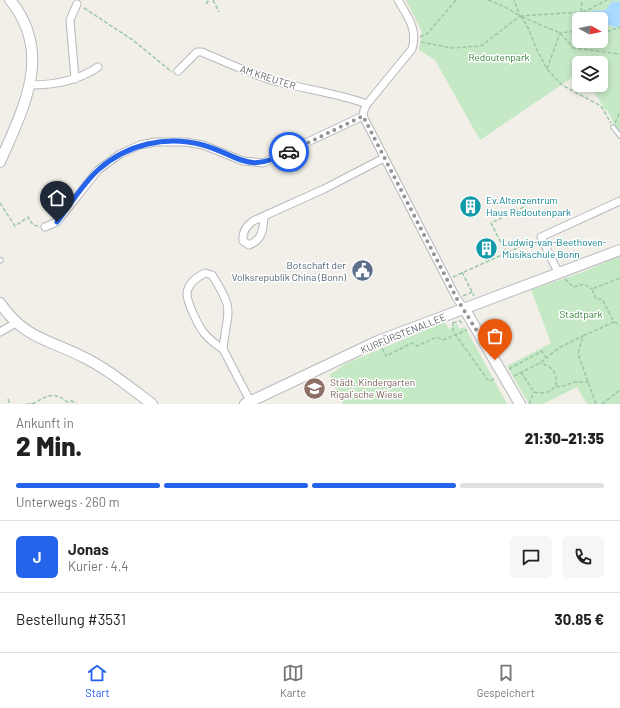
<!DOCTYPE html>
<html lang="de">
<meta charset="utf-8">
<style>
:root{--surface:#fff;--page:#f6f6f6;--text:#222;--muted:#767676;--line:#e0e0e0;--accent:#2563eb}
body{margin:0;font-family:Barlow,sans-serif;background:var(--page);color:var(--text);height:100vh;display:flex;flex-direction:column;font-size:15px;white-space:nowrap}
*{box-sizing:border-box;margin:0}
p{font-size:13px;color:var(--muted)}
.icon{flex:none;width:22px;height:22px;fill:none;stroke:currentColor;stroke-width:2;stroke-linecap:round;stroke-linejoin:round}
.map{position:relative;height:404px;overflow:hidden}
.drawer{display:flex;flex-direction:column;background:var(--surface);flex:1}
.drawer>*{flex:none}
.needle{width:26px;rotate:98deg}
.fabs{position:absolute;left:572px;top:12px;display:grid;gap:8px}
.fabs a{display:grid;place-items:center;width:36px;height:36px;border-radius:6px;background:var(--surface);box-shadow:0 2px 6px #0003;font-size:20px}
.pin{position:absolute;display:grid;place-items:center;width:34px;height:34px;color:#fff;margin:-41px -17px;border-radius:50% 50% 50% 0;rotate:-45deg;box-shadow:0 0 4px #0007}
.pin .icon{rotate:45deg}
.courier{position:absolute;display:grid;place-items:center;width:40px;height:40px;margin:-20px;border:3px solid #2563eb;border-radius:50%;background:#fff;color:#222;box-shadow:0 1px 5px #0007}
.summary em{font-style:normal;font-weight:800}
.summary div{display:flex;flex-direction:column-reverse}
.summary{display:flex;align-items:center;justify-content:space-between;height:68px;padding:0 16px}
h1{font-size:26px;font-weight:800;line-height:30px}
.bar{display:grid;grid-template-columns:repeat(4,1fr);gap:6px 4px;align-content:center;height:48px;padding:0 16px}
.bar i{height:5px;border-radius:3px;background:var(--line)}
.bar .on{background:var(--accent)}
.bar p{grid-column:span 4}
.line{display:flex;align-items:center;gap:10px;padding:0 16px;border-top:1px solid var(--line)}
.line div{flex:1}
.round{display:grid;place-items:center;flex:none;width:42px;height:42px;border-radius:6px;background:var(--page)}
.dock{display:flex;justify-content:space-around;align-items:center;height:56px;border-top:1px solid var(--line);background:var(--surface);font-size:11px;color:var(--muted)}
.dock a{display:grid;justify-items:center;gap:2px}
.dock .on{color:var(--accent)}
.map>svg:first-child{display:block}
.green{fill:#c5e8c5}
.water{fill:#aadaff}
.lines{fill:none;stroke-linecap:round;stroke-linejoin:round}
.lane-casing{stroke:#b5b8bc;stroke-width:5.5}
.street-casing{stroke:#b5b8bc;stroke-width:9}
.secondary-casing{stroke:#b6babf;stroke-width:12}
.path{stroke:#9cc7a9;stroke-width:1.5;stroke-dasharray:4 2;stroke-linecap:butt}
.lane{stroke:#fff;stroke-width:3.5}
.street{stroke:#fff;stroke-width:7}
.secondary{stroke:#fff;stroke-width:10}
.done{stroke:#929495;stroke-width:4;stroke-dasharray:0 7.2}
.route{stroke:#2563eb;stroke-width:5}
.labels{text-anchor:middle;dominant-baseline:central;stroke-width:3;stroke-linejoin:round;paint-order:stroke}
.park-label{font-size:10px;fill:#348238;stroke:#fff}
.street-label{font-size:10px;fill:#5f6368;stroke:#fff}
.culture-label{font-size:10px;fill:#0d838f;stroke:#fff;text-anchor:start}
.service-label{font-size:10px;fill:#4e5e75;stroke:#fff;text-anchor:end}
.education-label{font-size:10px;fill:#785e54;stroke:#fff;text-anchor:start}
</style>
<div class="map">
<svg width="620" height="404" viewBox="0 0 620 404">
<rect width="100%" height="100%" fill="#f1efe8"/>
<g class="green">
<path d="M406,0H620V2H613L605,10L591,11L587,19H579V41H601V27C606,23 611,26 616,28L620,25V135L607,110H605L590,85H601V63H579V73L480,140L435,60L419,50L422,32Z"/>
<path d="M620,256V404H587L577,387L543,404H529L507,366L551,343L531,290L583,272Z"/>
<path d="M445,322L449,329L457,324L459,329L465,327L507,404H343L329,375L347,363Z"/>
</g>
<path class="water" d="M613,1L620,2V25L616,28L610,25L601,27V19H587L591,11L605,10Z"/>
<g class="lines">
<defs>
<g id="lane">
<path d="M613,127L620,136"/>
<path d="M0,261L1,260"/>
</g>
<g id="street">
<path d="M398,0C408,17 418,30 412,49L367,104L364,110L363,116L457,299L464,308"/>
<path d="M178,71L197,52H202C228,63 254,76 282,83C311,90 340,94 367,104"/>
<path d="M75,79L70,20L77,4"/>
<path d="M31,85C54,85 79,80 98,67"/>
<path d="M264,218C263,230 262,240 249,245L243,241C242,232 246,226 253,221L324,189L384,158"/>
<path d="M45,227L57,222L98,170L120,154L140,145L155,142H185L203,145L243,161L263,163L363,116"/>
<path d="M558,272L541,237L620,201"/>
<path d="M205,273L212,275C236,312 227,310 223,349C216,345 210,340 204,333C199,327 186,301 187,293C188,283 197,277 205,273Z"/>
<path d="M0,332L16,323"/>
<path d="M223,349L250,401"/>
</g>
<g id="secondary">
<path d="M0,162C23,109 54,53 10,0"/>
<path d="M0,303C24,338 47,339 81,356C107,368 129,387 152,404"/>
<path d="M464,308L520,404"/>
<path d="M245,404L378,341L620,250"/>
</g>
</defs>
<use href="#lane" class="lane-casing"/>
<use href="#street" class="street-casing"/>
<use href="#secondary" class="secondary-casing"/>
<g class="path">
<path d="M213,0L219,12"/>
<path d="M488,0L503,6L520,16L527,25L536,48L547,69L562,85L601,106L611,123"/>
<path d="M206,4L209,0"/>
<path d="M84,8L134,41L172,72"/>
<path d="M581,12L582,0"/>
<path d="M584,12L520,16L560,33L574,48L620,54"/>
<path d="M583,19L584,12L607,0"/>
<path d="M601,34L620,27"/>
<path d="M420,37L428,33L456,0"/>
<path d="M421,42L451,48L481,46L520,16L514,0"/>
<path d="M547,69L560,33L579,31"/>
<path d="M615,123L620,112"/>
<path d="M0,203L15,226L28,217L33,225L39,226"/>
<path d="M506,253L491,223L526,206"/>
<path d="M462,272L474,296"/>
<path d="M453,277L535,240"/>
<path d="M565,279L573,287L584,284L592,289"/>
<path d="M463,296L472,292"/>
<path d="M453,322V331L487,379L490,381L496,378"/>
<path d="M614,322L620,325"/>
<path d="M453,323L460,321L462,323"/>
<path d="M382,348L386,356L412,343L417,346L437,337L443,340L467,330"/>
<path d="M509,369L542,351L546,358"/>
<path d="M521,372L534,392C544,394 549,393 556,386C557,372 553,367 540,363"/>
<path d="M514,376L540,363L560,347L583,336"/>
<path d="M556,386L560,387L575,382H589"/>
<path d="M8,399L10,404"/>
<path d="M27,404H31"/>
<path d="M32,404C46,397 53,390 67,402L72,401L76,404"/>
<path d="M529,404L534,392"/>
<path d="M596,404L578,354L583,336L614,322L602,299H596L592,289L620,278"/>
<path d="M602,404L620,390"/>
</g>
<use href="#lane" class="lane"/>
<use href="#street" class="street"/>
<use href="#secondary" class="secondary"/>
</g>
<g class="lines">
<path class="done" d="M289,152L363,116L457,299L495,360"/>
<path class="route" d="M57,222C70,205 82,185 98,170C127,144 166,135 203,145C243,157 246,174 289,152"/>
</g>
<defs>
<symbol id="building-disc" viewBox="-11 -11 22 22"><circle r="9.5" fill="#0f9aa8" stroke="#fff"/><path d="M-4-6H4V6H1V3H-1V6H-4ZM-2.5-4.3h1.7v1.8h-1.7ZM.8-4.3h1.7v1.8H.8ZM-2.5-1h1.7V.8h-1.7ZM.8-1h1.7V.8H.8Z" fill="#fff"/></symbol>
<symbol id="civic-disc" viewBox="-11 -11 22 22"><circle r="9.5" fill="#5c6f8a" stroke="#fff"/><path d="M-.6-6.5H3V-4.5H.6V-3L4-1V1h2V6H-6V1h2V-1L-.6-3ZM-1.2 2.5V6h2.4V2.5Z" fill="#fff"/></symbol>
<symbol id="school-disc" viewBox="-11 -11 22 22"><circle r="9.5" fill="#8d6e63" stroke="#fff"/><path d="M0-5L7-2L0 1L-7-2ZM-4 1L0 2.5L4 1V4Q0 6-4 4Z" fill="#fff"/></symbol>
</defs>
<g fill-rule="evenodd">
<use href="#building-disc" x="458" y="194" width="25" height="25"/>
<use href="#building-disc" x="474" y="236" width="25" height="25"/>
<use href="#civic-disc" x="350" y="258" width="25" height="25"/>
<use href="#school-disc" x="302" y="376" width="25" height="25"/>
</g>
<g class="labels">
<g class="park-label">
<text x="499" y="57">Redoutenpark</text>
<text x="581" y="314">Stadtpark</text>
</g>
<g class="street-label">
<text transform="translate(268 77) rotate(18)">AM KREUTER</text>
<text transform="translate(403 333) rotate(-22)">KURFÜRSTENALLEE</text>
</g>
<g class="culture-label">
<text x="486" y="200">Ev.Altenzentrum<tspan x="486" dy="12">Haus Redoutenpark</tspan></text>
<text x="502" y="242">Ludwig-van-Beethoven-<tspan x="502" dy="12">Musikschule Bonn</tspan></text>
</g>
<g class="service-label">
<text x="346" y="265">Botschaft der<tspan x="346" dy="12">Volksrepublik China (Bonn)</tspan></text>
</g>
<g class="education-label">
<text x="330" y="382">Städt. Kindergarten<tspan x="330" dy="12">Rigal´sche Wiese</tspan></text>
</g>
</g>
</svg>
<div class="fabs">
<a><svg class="needle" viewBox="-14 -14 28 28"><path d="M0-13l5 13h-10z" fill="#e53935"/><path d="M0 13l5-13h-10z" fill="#767676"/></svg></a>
<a><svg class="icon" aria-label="layers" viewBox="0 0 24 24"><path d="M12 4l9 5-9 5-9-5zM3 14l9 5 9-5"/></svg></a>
</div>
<div class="pin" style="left:495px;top:360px;background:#ea580c"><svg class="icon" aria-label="bag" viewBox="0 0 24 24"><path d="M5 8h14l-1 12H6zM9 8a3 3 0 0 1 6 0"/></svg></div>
<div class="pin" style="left:57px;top:222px;background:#1f2937"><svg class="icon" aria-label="home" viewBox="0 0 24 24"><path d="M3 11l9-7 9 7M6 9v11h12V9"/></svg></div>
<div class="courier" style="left:289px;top:152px"><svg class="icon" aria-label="car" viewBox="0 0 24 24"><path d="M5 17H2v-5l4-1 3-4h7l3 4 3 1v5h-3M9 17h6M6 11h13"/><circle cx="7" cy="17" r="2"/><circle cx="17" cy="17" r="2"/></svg></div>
</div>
<section class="drawer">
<div class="summary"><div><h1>2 Min.</h1><p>Ankunft in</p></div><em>21:30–21:35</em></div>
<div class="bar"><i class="on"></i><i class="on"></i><i class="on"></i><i></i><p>Unterwegs · 260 m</p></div>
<div class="line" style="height:72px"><b class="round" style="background:var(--accent);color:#fff">J</b><div><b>Jonas</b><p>Kurier · 4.4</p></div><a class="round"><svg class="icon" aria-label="chat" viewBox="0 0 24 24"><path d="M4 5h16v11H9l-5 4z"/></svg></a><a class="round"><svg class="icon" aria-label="phone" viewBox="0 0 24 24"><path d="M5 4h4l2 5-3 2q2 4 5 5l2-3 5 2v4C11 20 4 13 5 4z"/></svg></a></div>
<div class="line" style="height:52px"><div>Bestellung #3531</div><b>30.85 €</b></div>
</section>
<nav class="dock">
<a class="on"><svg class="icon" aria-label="home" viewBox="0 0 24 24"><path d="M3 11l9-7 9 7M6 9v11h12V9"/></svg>Start</a>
<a><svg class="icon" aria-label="map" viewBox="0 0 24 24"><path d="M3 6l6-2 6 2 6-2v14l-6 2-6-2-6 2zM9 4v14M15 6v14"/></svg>Karte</a>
<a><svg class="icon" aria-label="saved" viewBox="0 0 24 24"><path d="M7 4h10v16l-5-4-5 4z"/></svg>Gespeichert</a>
</nav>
